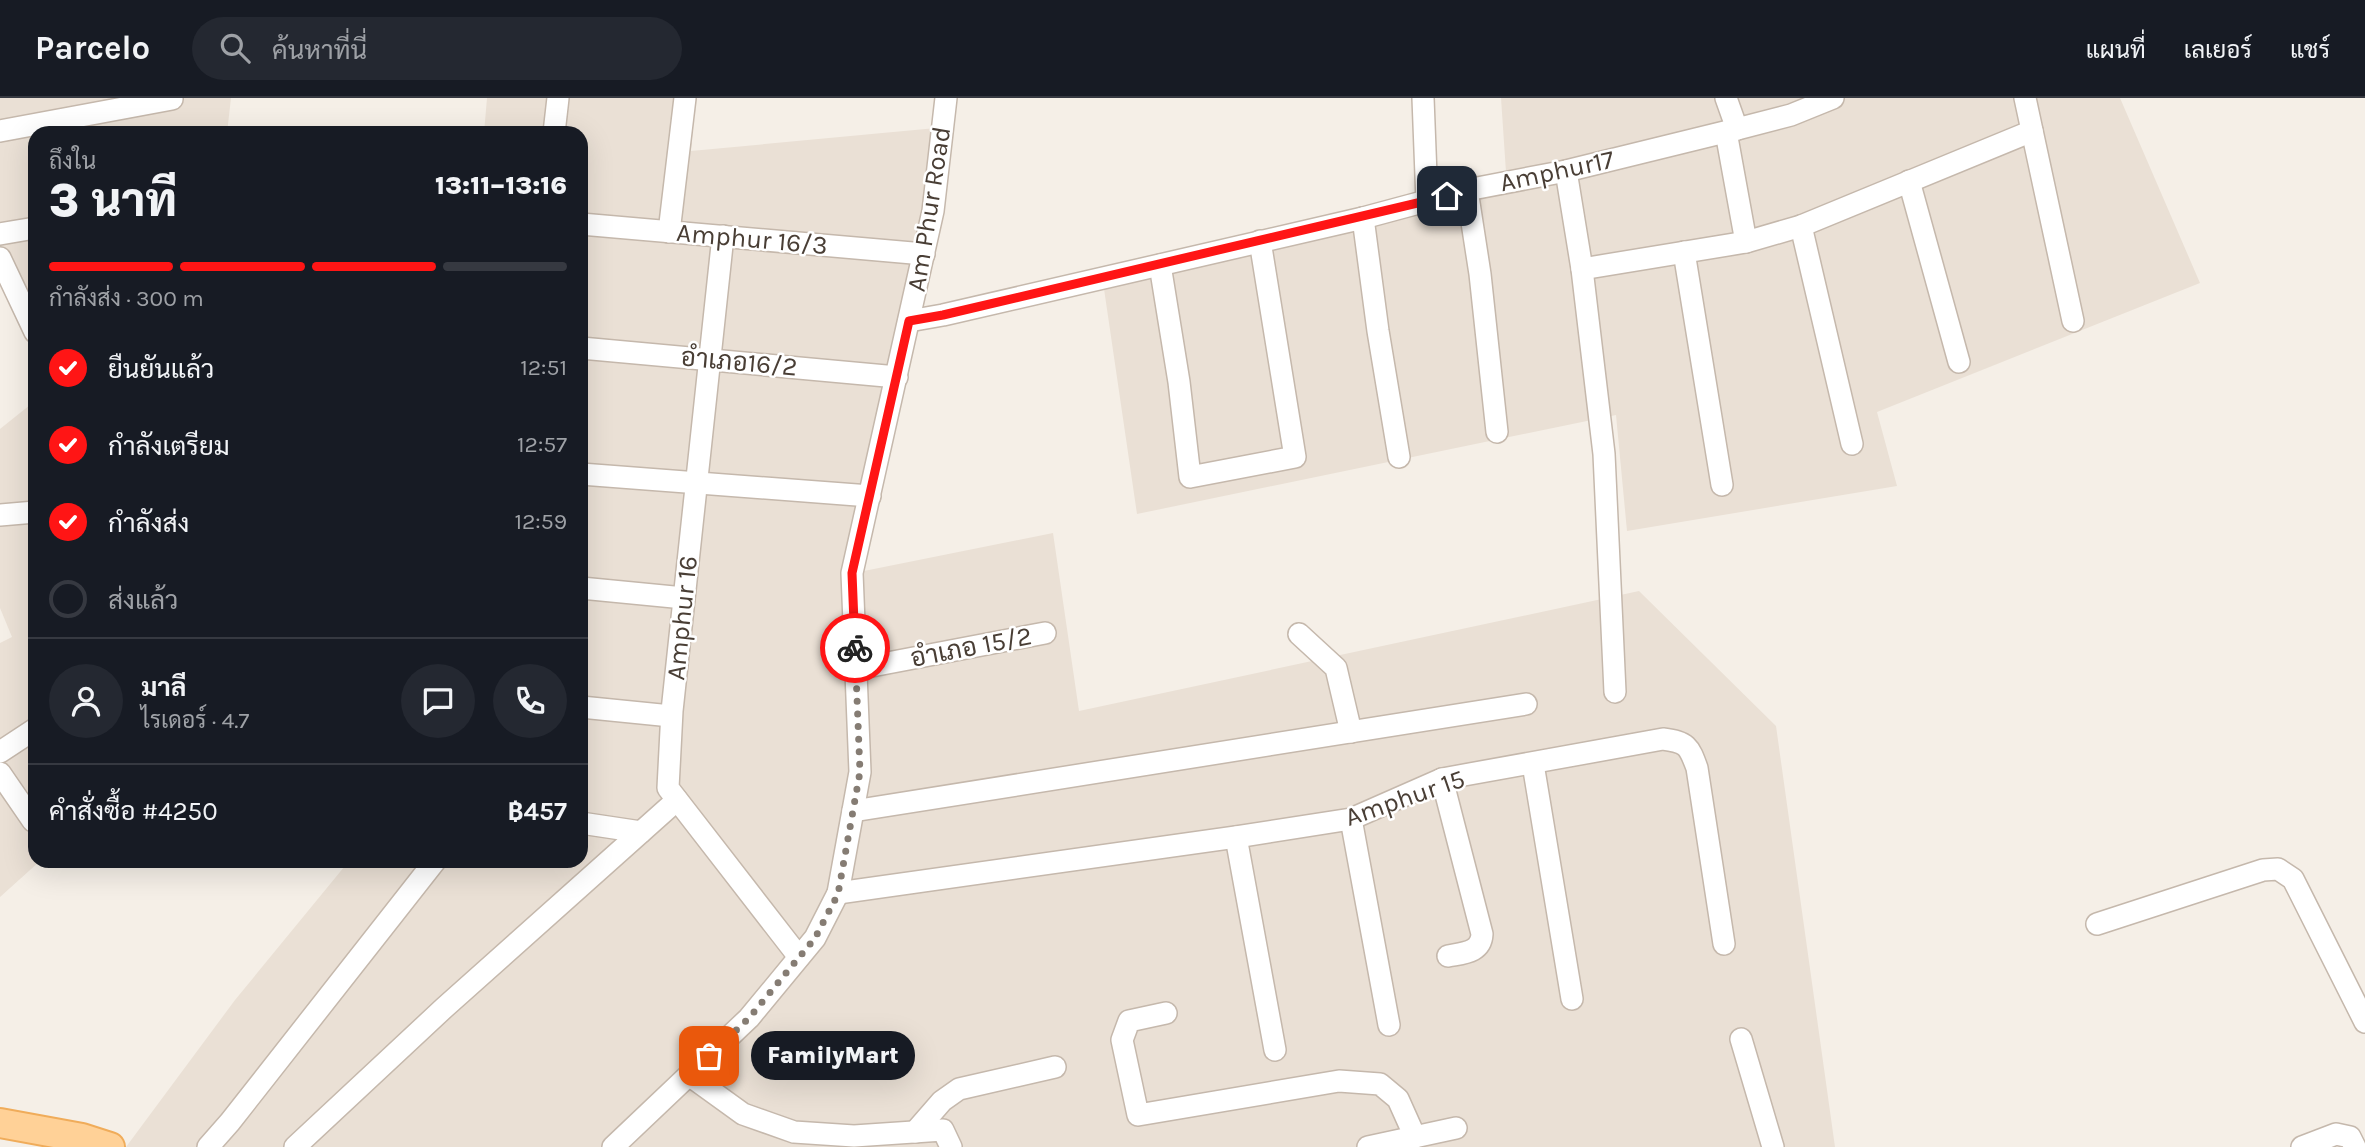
<!DOCTYPE html>
<html lang="th">
<meta charset="utf-8">
<style>
:root{--surface:#171b24;--page:#242831;--text:#f1f3f6;--muted:#9ea1a6;--line:#363941;--accent:#ff1515}
body{margin:0;font-family:Karla,Sarabun,sans-serif;background:var(--page);color:var(--text);height:100vh;display:flex;flex-direction:column;font-size:26px;white-space:nowrap}
*{box-sizing:border-box;margin:0}
p{font-size:23px;color:var(--muted)}
.icon{flex:none;width:38px;height:38px;fill:none;stroke:currentColor;stroke-width:2;stroke-linecap:round;stroke-linejoin:round}
.map{position:relative;flex:1;overflow:hidden}
.drawer{position:absolute;left:28px;top:28px;width:560px;height:742px;display:flex;flex-direction:column;background:var(--surface);border-radius:21px;box-shadow:0 7px 28px #0002}
.drawer>*{flex:none}
.pin{position:absolute;display:grid;place-items:center;width:60px;height:60px;color:#fff;margin:-30px;border-radius:14px;box-shadow:0 4px 10px #0006}
.courier{position:absolute;display:grid;place-items:center;width:70px;height:70px;margin:-35px;border:5px solid #ff1515;border-radius:50%;background:#fff;color:#222;box-shadow:0 2px 9px #0007}
.bubble{position:absolute;height:49px;border-radius:24px;background:var(--surface);box-shadow:0 7px 28px #0002;font-size:23px;font-weight:800;line-height:49px;text-align:center}
.headline em{font-style:normal;font-weight:800}
.headline div{display:flex;flex-direction:column-reverse}
.headline{display:flex;align-items:center;justify-content:space-between;height:119px;padding:0 21px}
h1{font-size:46px;font-weight:800;line-height:52px}
.bar{display:grid;grid-template-columns:repeat(4,1fr);gap:10px 7px;align-content:center;height:84px;padding:0 21px}
.bar i{height:9px;border-radius:5px;background:var(--line)}
.bar .current{background:var(--accent)}
.bar p{grid-column:span 4}
.line{display:flex;align-items:center;gap:18px;padding:0 21px;border-top:2px solid var(--line)}
.line div{flex:1}
.round{display:grid;place-items:center;flex:none;width:74px;height:74px;border-radius:37px;background:var(--page)}
ol{padding:0 21px;list-style:none}
li{display:flex;align-items:center;gap:21px;height:77px}
li p{margin-inline-start:auto}
li .icon{padding:7px;border-radius:50%;background:var(--accent);color:#fff;stroke-width:4}
li:last-child{color:var(--muted)}
li i{width:38px;height:38px;border:4px solid var(--line);border-radius:50%}
header{display:flex;align-items:center;gap:42px;box-sizing:border-box;height:98px;padding:0 35px;background:var(--surface);border-bottom:2px solid var(--line)}
header strong{font-size:33px}
nav{display:flex;gap:38px;margin-inline-start:auto;font-size:24px}
.search{width:490px;height:63px;background:var(--page);display:flex;align-items:center;gap:18px;box-sizing:border-box;padding:0 24px;border-radius:38px;color:var(--muted);font-size:26px}
.map>svg:first-child{display:block}
.residential{fill:#eae0d5}
.lines{fill:none;stroke-linecap:round;stroke-linejoin:round}
.minor-casing{stroke:#c5b8ac;stroke-width:24}
.major-casing{stroke:#f0ac5a;stroke-width:32}
.minor{stroke:#fff;stroke-width:21}
.major{stroke:#ffd197;stroke-width:28}
.done{stroke:#857c73;stroke-width:7;stroke-dasharray:0 12.6}
.route{stroke:#ff1515;stroke-width:9}
.labels{text-anchor:middle;dominant-baseline:central;stroke-width:5;stroke-linejoin:round;paint-order:stroke}
.street-label{font-size:26px;fill:#493e35;stroke:#fff}
</style>
<header>
<strong>Parcelo</strong>
<div class="search"><svg class="icon" aria-label="search" viewBox="0 0 24 24"><circle cx="10" cy="10" r="6"/><path d="M15 15l6 6"/></svg>ค้นหาที่นี่</div>
<nav><a>แผนที่</a><a>เลเยอร์</a><a>แชร์</a></nav>
</header>
<div class="map">
<svg width="2365" height="1049" viewBox="0 0 2365 1049">
<rect width="100%" height="100%" fill="#f5efe7"/>
<g class="residential">
<path d="M0,0H231L227,35H35V256L28,235L0,179Z"/>
<path d="M487,0H695L691,53L936,30L930,114L849,476L1053,435L1079,613L1639,493L1776,628L1835,1049H126L235,902L349,763H581V35H484Z"/>
<path d="M1501,0H2120L2200,185L1877,314L1897,388L1627,433L1616,317L1137,416L1103,184L1507,89Z"/>
<path d="M35,303V763H40L0,799V545L12,539L0,510V331Z"/>
</g>
<g class="lines">
<defs>
<g id="minor">
<path d="M1423,0L1427,104"/>
<path d="M1726,0L1737,31"/>
<path d="M2025,0L2073,223"/>
<path d="M0,33L172,1"/>
<path d="M1726,34L1746,144"/>
<path d="M554,35L558,0"/>
<path d="M1566,73L1582,171L1604,356L1615,594"/>
<path d="M1909,83L1959,264"/>
<path d="M1467,92L1480,176L1497,334"/>
<path d="M1363,120L1378,233L1399,359"/>
<path d="M581,126L924,156"/>
<path d="M1801,128L1852,346"/>
<path d="M669,134L685,0"/>
<path d="M0,136L35,130"/>
<path d="M723,138L672,613L668,690L799,859"/>
<path d="M1684,154L1722,387"/>
<path d="M0,160L35,234"/>
<path d="M1160,167L1179,284L1190,379L1295,359L1260,143"/>
<path d="M1582,171L1746,144L1801,128L2032,33"/>
<path d="M909,223L943,217L1363,120L1467,92L1566,73L1737,31L1791,17L1833,0"/>
<path d="M581,250L897,279"/>
<path d="M581,376L870,398"/>
<path d="M0,417L35,414"/>
<path d="M581,490L684,500"/>
<path d="M1299,536L1336,570L1351,634"/>
<path d="M856,571L1045,535"/>
<path d="M581,609L671,618"/>
<path d="M0,654L35,631"/>
<path d="M1533,666L1572,901"/>
<path d="M0,675L33,723"/>
<path d="M1442,681L1482,836C1481,855 1463,855 1448,858"/>
<path d="M853,713L1526,606"/>
<path d="M1351,721L1389,927"/>
<path d="M581,725L641,734"/>
<path d="M1236,739L1275,952"/>
<path d="M838,795L1236,739L1351,721L1442,681L1663,641C1687,644 1689,648 1697,670L1724,846"/>
<path d="M2097,826L2263,772L2278,771L2293,781L2365,924"/>
<path d="M1166,915L1129,923L1122,942L1138,1017L1339,983L1380,986L1398,1001L1415,1039"/>
<path d="M1741,941L1773,1049"/>
<path d="M689,977L743,1016L794,1034L854,1038L943,1032L951,1049"/>
<path d="M915,1034L942,1003L959,991L1055,969"/>
<path d="M208,1049L230,1024L435,763"/>
<path d="M295,1049L444,910L677,702"/>
<path d="M613,1049L749,920L815,840L838,795L860,674L852,475L933,113L946,0"/>
<path d="M1368,1049L1456,1030"/>
<path d="M2302,1049L2336,1036L2350,1039L2355,1049"/>
</g>
<path id="major" d="M0,1025L82,1040L110,1049"/>
</defs>
<use href="#minor" class="minor-casing"/>
<use href="#major" class="major-casing"/>
<use href="#minor" class="minor"/>
<use href="#major" class="major"/>
</g>
<g class="lines">
<path class="done" d="M709,958L749,920L815,840L838,796L860,674L855,550"/>
<path class="route" d="M855,550L852,475L909,223L943,217L1447,98"/>
</g>
<g class="labels">
<g class="street-label">
<text transform="translate(1557 73) rotate(-12)">Amphur17</text>
<text transform="translate(929 111) rotate(-81)">Am Phur Road</text>
<text transform="translate(752 141) rotate(5)">Amphur 16/3</text>
<text transform="translate(739 264) rotate(5)">อำเภอ16/2</text>
<text transform="translate(682 520) rotate(-84)">Amphur 16</text>
<text transform="translate(971 549) rotate(-11)">อำเภอ 15/2</text>
<text transform="translate(1405 700) rotate(-19)">Amphur 15</text>
</g>
</g>
</svg>
<div class="pin" style="left:709px;top:958px;background:#ea580c"><svg class="icon" aria-label="bag" viewBox="0 0 24 24"><path d="M5 8h14l-1 12H6zM9 8a3 3 0 0 1 6 0"/></svg></div>
<div class="pin" style="left:1447px;top:98px;background:#1f2937"><svg class="icon" aria-label="home" viewBox="0 0 24 24"><path d="M3 11l9-7 9 7M6 9v11h12V9"/></svg></div>
<div class="courier" style="left:855px;top:550px"><svg class="icon" aria-label="bike" viewBox="0 0 24 24"><circle cx="6" cy="16" r="4"/><circle cx="18" cy="16" r="4"/><path d="M6 16l4-8h5l3 8M10 8l3 8H6M13 5h3"/></svg></div>
<div class="bubble" style="left:751px;top:933px;width:164px">FamilyMart</div>
<section class="drawer">
<div class="headline"><div><h1>3 นาที</h1><p>ถึงใน</p></div><em>13:11–13:16</em></div>
<div class="bar"><i class="current"></i><i class="current"></i><i class="current"></i><i></i><p>กำลังส่ง · 300 m</p></div>
<ol>
<li><svg class="icon" aria-label="check" viewBox="0 0 24 24"><path d="M5 12l5 5 9-10"/></svg>ยืนยันแล้ว<p>12:51</p></li>
<li><svg class="icon" aria-label="check" viewBox="0 0 24 24"><path d="M5 12l5 5 9-10"/></svg>กำลังเตรียม<p>12:57</p></li>
<li><svg class="icon" aria-label="check" viewBox="0 0 24 24"><path d="M5 12l5 5 9-10"/></svg>กำลังส่ง<p>12:59</p></li>
<li><i></i>ส่งแล้ว</li>
</ol>
<div class="line" style="height:126px"><a class="round"><svg class="icon" aria-label="person" viewBox="0 0 24 24"><circle cx="12" cy="8" r="4"/><path d="M4 21q1-7 8-7t8 7"/></svg></a><div><b>มาลี</b><p>ไรเดอร์ · 4.7</p></div><a class="round"><svg class="icon" aria-label="chat" viewBox="0 0 24 24"><path d="M4 5h16v11H9l-5 4z"/></svg></a><a class="round"><svg class="icon" aria-label="phone" viewBox="0 0 24 24"><path d="M5 4h4l2 5-3 2q2 4 5 5l2-3 5 2v4C11 20 4 13 5 4z"/></svg></a></div>
<div class="line" style="height:91px"><div>คำสั่งซื้อ #4250</div><b>฿457</b></div>
</section>
</div>
